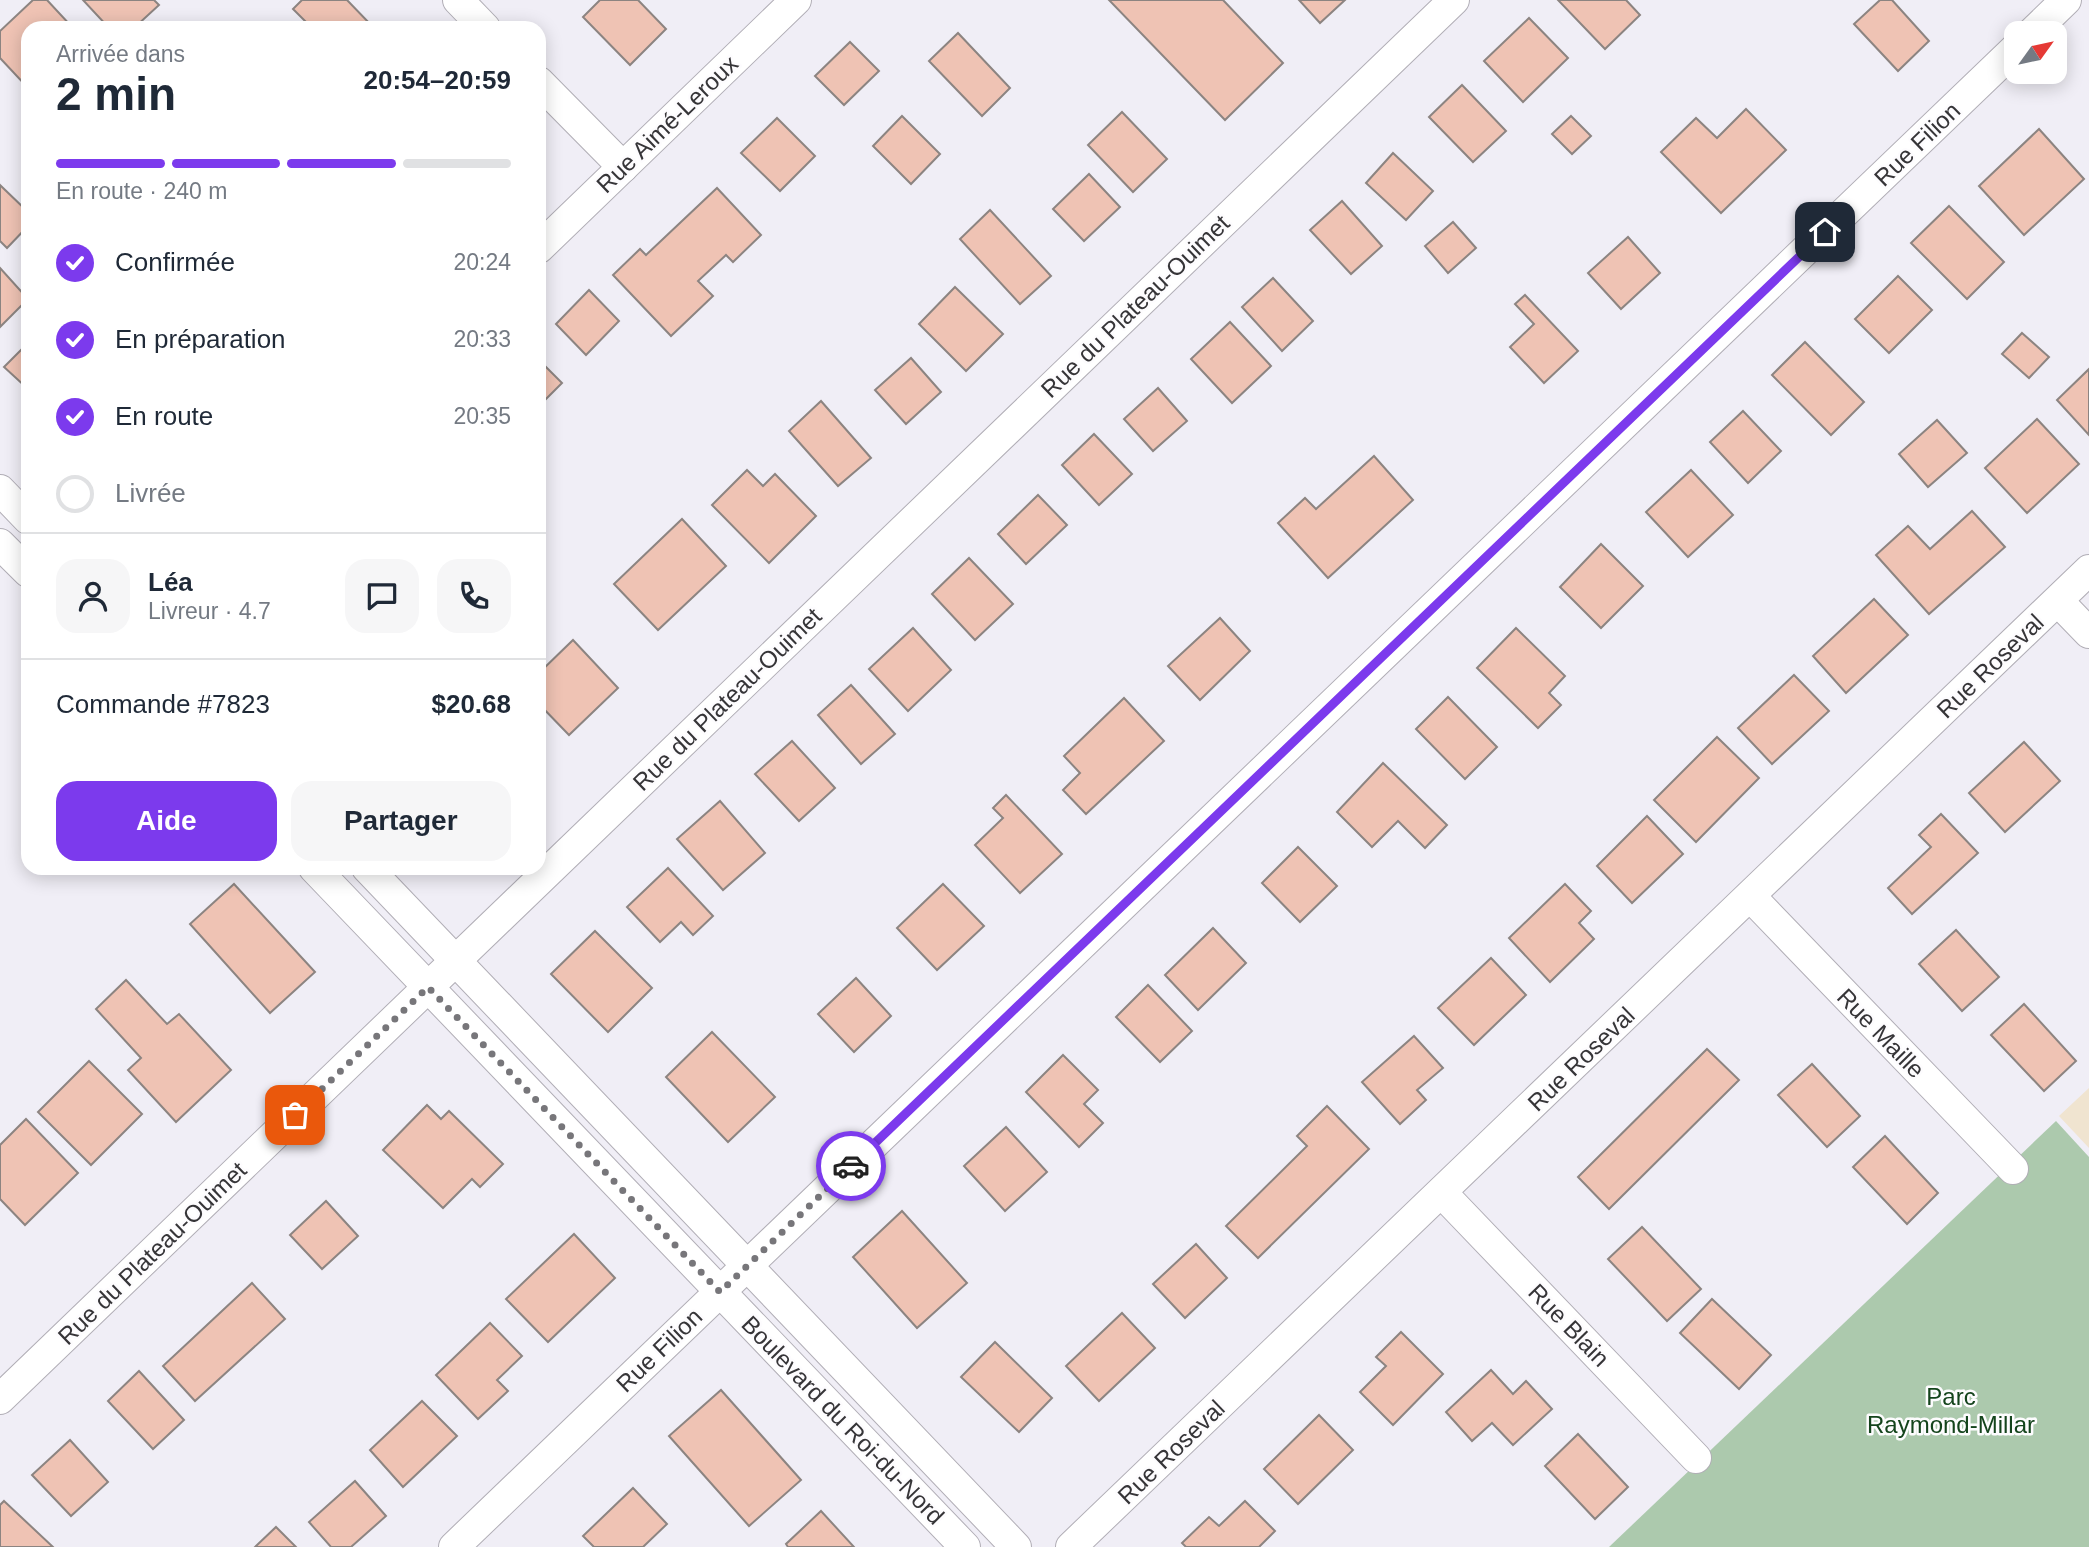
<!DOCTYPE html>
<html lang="fr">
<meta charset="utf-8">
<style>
:root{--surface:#fff;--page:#f6f6f7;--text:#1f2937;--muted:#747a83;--line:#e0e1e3;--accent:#7c3aed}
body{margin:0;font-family:Helvetica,sans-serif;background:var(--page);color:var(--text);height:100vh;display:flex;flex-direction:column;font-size:26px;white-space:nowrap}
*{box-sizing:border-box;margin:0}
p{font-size:23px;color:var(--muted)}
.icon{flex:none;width:38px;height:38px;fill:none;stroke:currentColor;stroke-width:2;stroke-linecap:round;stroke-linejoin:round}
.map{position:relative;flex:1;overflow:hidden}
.sheet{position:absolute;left:21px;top:21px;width:525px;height:854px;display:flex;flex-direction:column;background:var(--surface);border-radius:21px;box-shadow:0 4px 18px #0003}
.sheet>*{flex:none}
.needle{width:46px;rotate:57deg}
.tools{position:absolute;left:2004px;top:21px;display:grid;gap:14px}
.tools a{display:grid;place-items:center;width:63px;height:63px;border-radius:14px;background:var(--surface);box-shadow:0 4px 18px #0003;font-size:35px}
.pin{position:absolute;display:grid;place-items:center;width:60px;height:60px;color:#fff;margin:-30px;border-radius:14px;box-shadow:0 4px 10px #0006}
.courier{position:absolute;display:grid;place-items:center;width:70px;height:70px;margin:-35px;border:5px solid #7c3aed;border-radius:50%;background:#fff;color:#222;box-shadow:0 2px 9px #0007}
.summary em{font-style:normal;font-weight:700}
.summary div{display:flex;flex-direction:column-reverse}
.summary{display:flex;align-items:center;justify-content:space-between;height:119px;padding:0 35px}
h1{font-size:46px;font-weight:700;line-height:52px}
.bar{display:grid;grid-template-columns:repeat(4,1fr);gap:10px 7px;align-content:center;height:84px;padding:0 35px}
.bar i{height:9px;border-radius:5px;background:var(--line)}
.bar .on{background:var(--accent)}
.bar p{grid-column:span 4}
.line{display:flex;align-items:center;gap:18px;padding:0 35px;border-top:2px solid var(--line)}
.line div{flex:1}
.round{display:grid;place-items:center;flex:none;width:74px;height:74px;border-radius:21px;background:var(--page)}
ol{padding:0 35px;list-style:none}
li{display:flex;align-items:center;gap:21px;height:77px}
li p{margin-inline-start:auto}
li .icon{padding:7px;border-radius:50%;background:var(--accent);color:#fff;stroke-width:4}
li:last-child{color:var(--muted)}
li i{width:38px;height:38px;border:4px solid var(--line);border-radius:50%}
.cta{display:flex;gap:14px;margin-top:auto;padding:14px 35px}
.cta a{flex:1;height:80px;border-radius:21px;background:var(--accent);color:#fff;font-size:28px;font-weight:700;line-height:80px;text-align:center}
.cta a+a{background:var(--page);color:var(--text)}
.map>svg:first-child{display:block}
.education{fill:#f0e4d0}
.green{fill:#acc9ad}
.building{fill:#efc3b4;stroke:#8c8481;stroke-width:2}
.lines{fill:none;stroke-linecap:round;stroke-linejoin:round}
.street-casing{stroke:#b1aeb6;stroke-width:32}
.street{stroke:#fff;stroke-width:30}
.done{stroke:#77767a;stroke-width:7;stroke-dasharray:0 12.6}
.route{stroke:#7c3aed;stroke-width:9}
.labels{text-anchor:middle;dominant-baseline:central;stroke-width:5;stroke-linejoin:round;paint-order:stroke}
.street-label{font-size:24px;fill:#363538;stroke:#fdfcfe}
.park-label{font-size:24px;fill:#14441c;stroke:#fdfcfe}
</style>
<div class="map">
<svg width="2089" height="1547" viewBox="0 0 2089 1547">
<rect width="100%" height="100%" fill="#f0eef6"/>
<path class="education" d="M2089,1088V1148L2059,1116Z"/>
<path class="green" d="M2056,1121L2089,1157V1547H1609Z"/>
<g class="building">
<path d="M33,0H47L73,28H28V88L0,58V31Z"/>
<path d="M83,0H154L159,5L134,28H109Z"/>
<path d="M302,0H347L374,28H312L293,9Z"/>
<path d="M600,0H638L666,29L630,65L583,17Z"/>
<path d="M1109,0H1223L1283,63L1225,120Z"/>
<path d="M1299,0H1345L1320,23Z"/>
<path d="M1558,0H1626L1640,15L1605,49Z"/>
<path d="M1880,0H1892L1929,41L1898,71L1854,24Z"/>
<path d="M1529,18L1568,58L1523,102L1484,61Z"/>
<path d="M958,33L1010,88L982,116L929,61Z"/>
<path d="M850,42L879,71L844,105L815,76Z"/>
<path d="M1462,85L1506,131L1473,162L1429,117Z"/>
<path d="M1746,109L1786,150L1721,213L1661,152L1696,118L1717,138Z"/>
<path d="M1122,112L1167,159L1133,192L1088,145Z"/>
<path d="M902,116L940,154L911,184L873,146Z"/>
<path d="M1571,116L1591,136L1572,154L1552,134Z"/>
<path d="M777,118L815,156L780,191L741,153Z"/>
<path d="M2039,129L2084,179L2024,235L1979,186Z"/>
<path d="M1393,153L1433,191L1406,220L1366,183Z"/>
<path d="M1089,174L1120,207L1084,241L1053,209Z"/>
<path d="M0,185L28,212V226L7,248L0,241Z"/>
<path d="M717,188L761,235L733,262L726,255L698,281L713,296L671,336L613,275L640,249L646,255Z"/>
<path d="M1342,201L1382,246L1351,274L1310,230Z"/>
<path d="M1949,206L2004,262L1967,299L1911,243Z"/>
<path d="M990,210L1051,276L1020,304L960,239Z"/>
<path d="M1453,222L1476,248L1448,273L1425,246Z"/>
<path d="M1628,237L1660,273L1621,309L1588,273Z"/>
<path d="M0,268L28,299L0,327Z"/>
<path d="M1898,276L1932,310L1889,353L1855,319Z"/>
<path d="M1273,278L1313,321L1282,351L1242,307Z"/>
<path d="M955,287L1003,334L966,371L919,324Z"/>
<path d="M589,290L619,321L586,355L556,324Z"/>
<path d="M1525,295L1578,351L1544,383L1510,347L1534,324L1515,304Z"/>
<path d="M1230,322L1271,366L1232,403L1191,359Z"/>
<path d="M2022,333L2049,357L2029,378L2002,354Z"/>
<path d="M1805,342L1864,402L1831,435L1772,375Z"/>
<path d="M28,343V389L4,367Z"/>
<path d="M911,358L941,392L906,424L875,390Z"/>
<path d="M539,360L562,383L539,406Z"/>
<path d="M2089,369V435L2057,400Z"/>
<path d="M1158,388L1187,421L1153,451L1124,419Z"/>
<path d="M821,401L871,458L838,486L789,431Z"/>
<path d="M1743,411L1781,451L1748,483L1710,442Z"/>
<path d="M2037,419L2079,464L2027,513L1985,468Z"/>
<path d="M1937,420L1967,453L1928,487L1899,454Z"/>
<path d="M1094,434L1132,474L1099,505L1062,465Z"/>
<path d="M1374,456L1413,500L1328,578L1278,523L1305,498L1316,509Z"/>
<path d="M747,470L763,486L775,474L816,516L769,563L712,505Z"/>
<path d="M1691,470L1733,515L1688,557L1646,512Z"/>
<path d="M1038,495L1067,525L1026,564L998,534Z"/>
<path d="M1972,511L2005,547L1929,614L1876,555L1908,526L1930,549Z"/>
<path d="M682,519L726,566L658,630L614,584Z"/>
<path d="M1601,544L1643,586L1601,628L1560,587Z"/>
<path d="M969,558L1013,604L975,640L932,594Z"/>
<path d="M1874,599L1908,635L1846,693L1813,656Z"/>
<path d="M1220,618L1250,651L1200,700L1168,666Z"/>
<path d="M913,628L951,670L908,711L869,669Z"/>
<path d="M1516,628L1565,676L1549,693L1561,705L1538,728L1477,668Z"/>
<path d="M573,640L618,688L569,735L539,704V673Z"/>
<path d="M1794,675L1829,711L1772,764L1738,728Z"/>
<path d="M851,685L895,734L861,764L818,715Z"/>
<path d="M1448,697L1497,747L1465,779L1416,729Z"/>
<path d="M1124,698L1164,741L1086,814L1063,790L1080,773L1064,756Z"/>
<path d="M1717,737L1759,778L1696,842L1654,800Z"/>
<path d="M792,741L835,788L799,821L755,774Z"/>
<path d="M2024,742L2060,781L2005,832L1969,793Z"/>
<path d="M1383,763L1447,825L1425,848L1398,821L1372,847L1337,812Z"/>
<path d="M1006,795L1062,854L1020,893L975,845L1003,818L993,808Z"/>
<path d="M720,801L765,853L723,890L677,839Z"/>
<path d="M1941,814L1978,853L1912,914L1888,888L1931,847L1919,835Z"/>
<path d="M1647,816L1683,854L1632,903L1597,866Z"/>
<path d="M1298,847L1337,886L1300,922L1262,883Z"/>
<path d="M668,868L713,916L693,935L681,922L660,942L627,907Z"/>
<path d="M234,884L315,972L270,1013L190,924Z"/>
<path d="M943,884L984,926L937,970L897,928Z"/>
<path d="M1565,884L1591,911L1579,923L1594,939L1550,982L1509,938Z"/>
<path d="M1213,928L1246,963L1198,1010L1165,975Z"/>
<path d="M1956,930L1999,977L1962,1011L1919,964Z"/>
<path d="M595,931L652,988L608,1032L551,974Z"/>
<path d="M1491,958L1526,995L1474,1045L1438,1008Z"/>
<path d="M856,978L891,1016L854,1052L818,1014Z"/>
<path d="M126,980L167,1024L179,1014L231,1070L176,1122L128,1070L141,1058L96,1009Z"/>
<path d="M1148,985L1192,1031L1160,1062L1116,1017Z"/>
<path d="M2024,1004L2076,1061L2044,1091L1991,1035Z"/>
<path d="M712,1032L775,1097L728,1142L666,1077Z"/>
<path d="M1414,1036L1443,1068L1417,1090L1426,1100L1400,1124L1362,1082Z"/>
<path d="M1707,1049L1739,1080L1609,1209L1578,1177Z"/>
<path d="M1063,1055L1098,1090L1084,1104L1103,1123L1079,1147L1026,1092Z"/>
<path d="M89,1061L142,1114L91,1165L38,1112Z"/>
<path d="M1812,1064L1860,1116L1827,1147L1778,1095Z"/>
<path d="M427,1105L441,1119L449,1111L503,1164L480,1187L472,1179L443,1208L383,1150Z"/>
<path d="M1327,1106L1369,1149L1258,1258L1226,1226L1307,1146L1297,1136Z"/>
<path d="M26,1119L78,1173L25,1225L0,1199V1145Z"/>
<path d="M1006,1127L1047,1172L1005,1211L964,1166Z"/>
<path d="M1885,1136L1938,1193L1907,1224L1853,1167Z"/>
<path d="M326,1201L358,1236L322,1269L290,1235Z"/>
<path d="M902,1211L967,1283L917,1328L853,1257Z"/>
<path d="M1642,1227L1701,1289L1667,1321L1608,1259Z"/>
<path d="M574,1234L615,1278L548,1342L506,1299Z"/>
<path d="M1196,1244L1227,1278L1185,1318L1153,1284Z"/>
<path d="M252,1283L285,1319L195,1401L163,1366Z"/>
<path d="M1712,1299L1771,1355L1739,1389L1680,1333Z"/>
<path d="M1122,1313L1155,1348L1099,1401L1066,1366Z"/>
<path d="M490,1323L522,1356L497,1380L508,1391L478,1419L436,1375Z"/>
<path d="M1401,1332L1443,1374L1393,1425L1360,1392L1386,1366L1376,1357Z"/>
<path d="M995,1342L1052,1398L1019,1432L961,1377Z"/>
<path d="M1491,1370L1513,1394L1526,1381L1552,1409L1513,1445L1492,1423L1472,1441L1446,1412Z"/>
<path d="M139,1371L184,1420L153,1449L108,1401Z"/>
<path d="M721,1390L801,1480L749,1526L669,1436Z"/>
<path d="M422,1401L457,1436L403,1487L370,1450Z"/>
<path d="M1319,1415L1353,1450L1298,1504L1264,1469Z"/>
<path d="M1578,1434L1628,1487L1595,1519L1545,1466Z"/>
<path d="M70,1440L108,1482L71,1516L32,1475Z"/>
<path d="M355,1481L386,1516L351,1547H331L309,1522Z"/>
<path d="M633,1488L667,1524L643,1547H594L583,1536Z"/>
<path d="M4,1501L53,1547H0V1505Z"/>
<path d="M1245,1501L1275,1531L1259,1547H1186L1182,1543L1209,1517L1219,1526Z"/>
<path d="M821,1511L854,1547H788L786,1544Z"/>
<path d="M276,1527L296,1547H255Z"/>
</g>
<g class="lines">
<defs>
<g id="street">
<path d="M458,0L485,28"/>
<path d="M2032,33L2066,0"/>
<path d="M539,82L623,167"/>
<path d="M539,248L796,0"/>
<path d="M0,490L28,519"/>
<path d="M0,544L28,572"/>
<path d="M2058,601L2089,633"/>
<path d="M314,868L965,1547"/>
<path d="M367,868L1016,1547"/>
<path d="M1750,896L2013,1169"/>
<path d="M1442,1193L1696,1458"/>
<path d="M0,1399L1454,0"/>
<path d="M454,1547L2016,48"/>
<path d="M1071,1547L2089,570"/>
</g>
</defs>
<use href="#street" class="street-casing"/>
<use href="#street" class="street"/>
</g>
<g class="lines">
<path class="done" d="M295,1115L428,987L720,1292L851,1166"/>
<path class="route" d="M851,1166L1825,232"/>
</g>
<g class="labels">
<g class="street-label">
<text transform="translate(667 124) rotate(-44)">Rue Aimé-Leroux</text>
<text transform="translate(1917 144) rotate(-44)">Rue Filion</text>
<text transform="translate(1135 306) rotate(-44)">Rue du Plateau-Ouimet</text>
<text transform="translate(1990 666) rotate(-44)">Rue Roseval</text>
<text transform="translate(727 699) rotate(-44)">Rue du Plateau-Ouimet</text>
<text transform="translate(1881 1033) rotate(46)">Rue Maille</text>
<text transform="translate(1581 1059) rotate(-44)">Rue Roseval</text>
<text transform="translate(152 1253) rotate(-44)">Rue du Plateau-Ouimet</text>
<text transform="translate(1569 1325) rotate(46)">Rue Blain</text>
<text transform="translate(659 1350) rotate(-44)">Rue Filion</text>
<text transform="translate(843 1420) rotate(46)">Boulevard du Roi-du-Nord</text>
<text transform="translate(1171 1452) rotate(-44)">Rue Roseval</text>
</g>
<g class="park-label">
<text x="1951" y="1396">Parc<tspan x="1951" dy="28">Raymond-Millar</tspan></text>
</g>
</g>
</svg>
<div class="tools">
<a><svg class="needle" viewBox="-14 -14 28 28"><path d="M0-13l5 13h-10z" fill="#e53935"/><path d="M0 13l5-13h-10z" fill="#747a83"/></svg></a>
</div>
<div class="pin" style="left:295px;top:1115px;background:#ea580c"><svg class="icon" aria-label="bag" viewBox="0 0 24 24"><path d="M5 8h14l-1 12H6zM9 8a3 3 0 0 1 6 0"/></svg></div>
<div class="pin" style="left:1825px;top:232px;background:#1f2937"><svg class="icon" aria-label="home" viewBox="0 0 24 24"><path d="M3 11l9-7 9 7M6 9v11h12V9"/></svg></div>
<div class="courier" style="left:851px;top:1166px"><svg class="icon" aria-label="car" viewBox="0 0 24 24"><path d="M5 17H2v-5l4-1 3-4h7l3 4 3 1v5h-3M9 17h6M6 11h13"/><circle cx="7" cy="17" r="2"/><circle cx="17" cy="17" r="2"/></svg></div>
<section class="sheet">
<div class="summary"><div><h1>2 min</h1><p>Arrivée dans</p></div><em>20:54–20:59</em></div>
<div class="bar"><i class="on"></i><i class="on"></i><i class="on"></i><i></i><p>En route · 240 m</p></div>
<ol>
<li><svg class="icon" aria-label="check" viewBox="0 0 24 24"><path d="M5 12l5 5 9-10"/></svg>Confirmée<p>20:24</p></li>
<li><svg class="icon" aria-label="check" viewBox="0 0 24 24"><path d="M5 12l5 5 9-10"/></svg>En préparation<p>20:33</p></li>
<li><svg class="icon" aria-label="check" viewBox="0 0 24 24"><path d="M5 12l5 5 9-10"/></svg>En route<p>20:35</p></li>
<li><i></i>Livrée</li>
</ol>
<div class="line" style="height:126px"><a class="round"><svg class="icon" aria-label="person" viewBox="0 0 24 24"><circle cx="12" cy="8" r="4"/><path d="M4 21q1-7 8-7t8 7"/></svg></a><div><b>Léa</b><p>Livreur · 4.7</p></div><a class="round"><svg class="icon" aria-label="chat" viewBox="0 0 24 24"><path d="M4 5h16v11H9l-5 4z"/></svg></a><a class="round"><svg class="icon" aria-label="phone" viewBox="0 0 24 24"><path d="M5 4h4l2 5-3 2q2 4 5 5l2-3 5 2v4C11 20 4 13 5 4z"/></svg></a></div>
<div class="line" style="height:91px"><div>Commande #7823</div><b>$20.68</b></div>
<div class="cta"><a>Aide</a><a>Partager</a></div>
</section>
</div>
